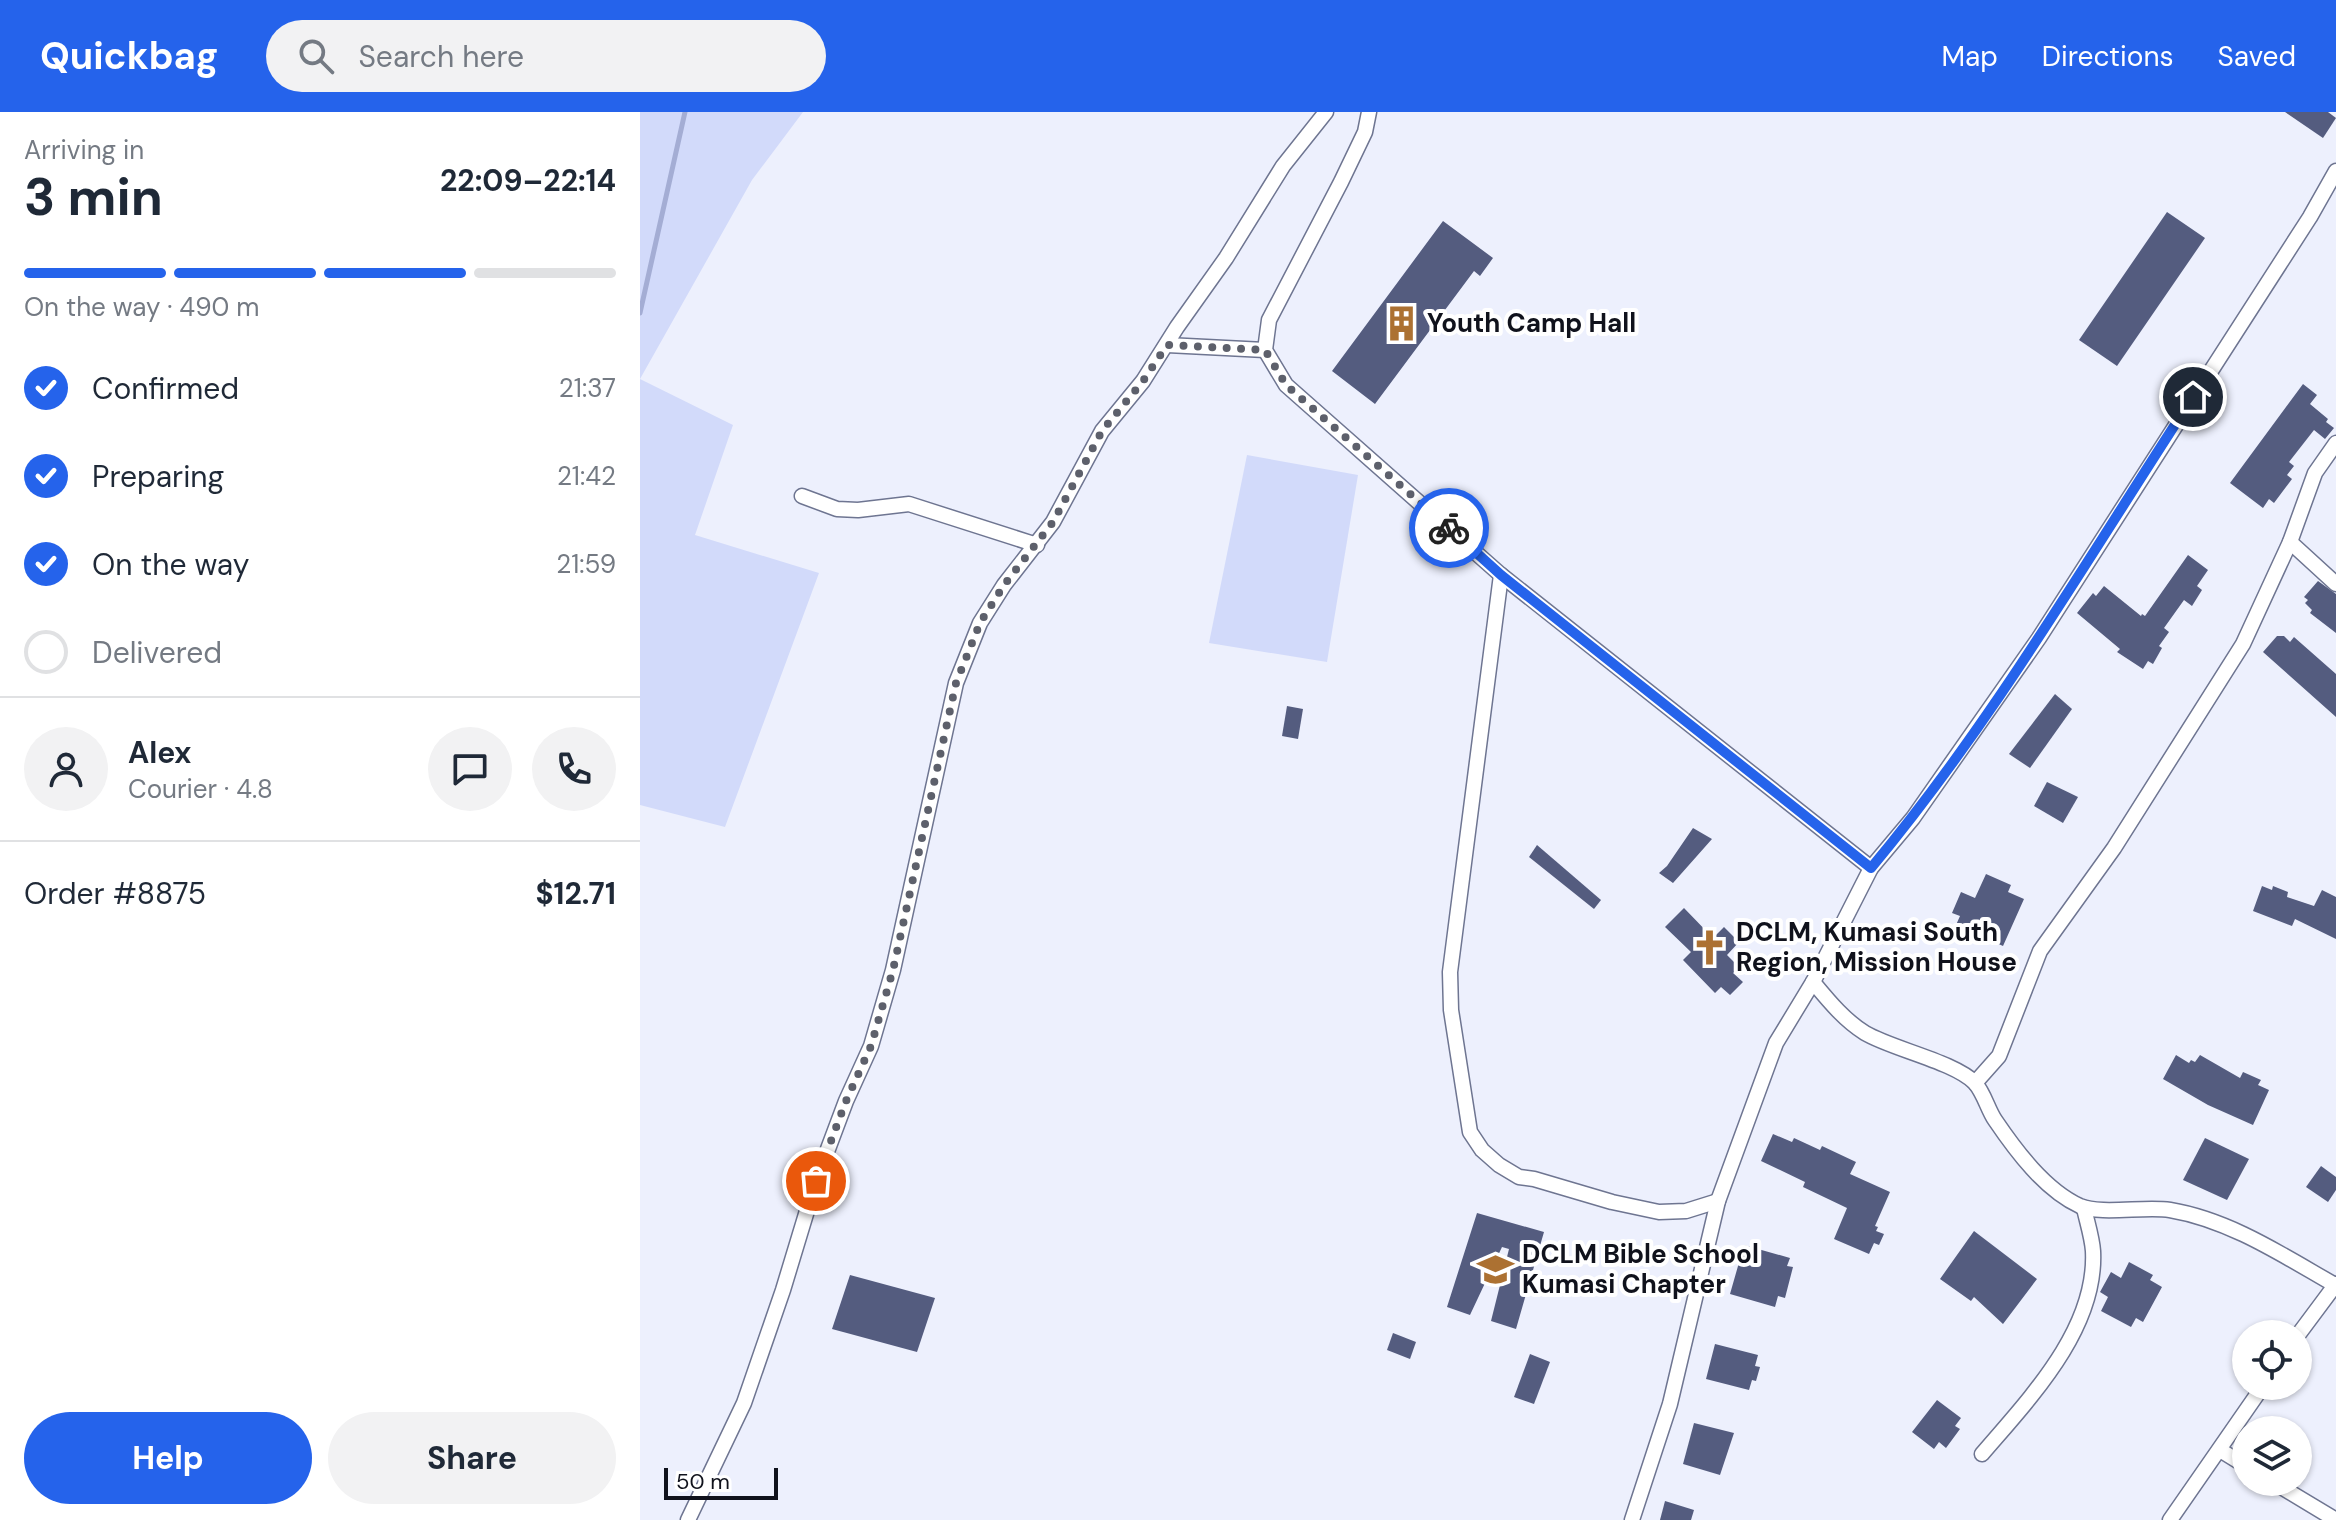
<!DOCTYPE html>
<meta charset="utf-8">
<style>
:root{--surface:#fff;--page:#f2f2f3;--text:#1f2937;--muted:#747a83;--line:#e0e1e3;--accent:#2563eb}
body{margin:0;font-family:"DM Sans",sans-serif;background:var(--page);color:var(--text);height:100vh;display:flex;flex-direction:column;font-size:30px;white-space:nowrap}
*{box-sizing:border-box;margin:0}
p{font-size:26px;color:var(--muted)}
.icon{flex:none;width:44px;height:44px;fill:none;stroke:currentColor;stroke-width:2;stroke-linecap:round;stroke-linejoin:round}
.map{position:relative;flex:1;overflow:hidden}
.panel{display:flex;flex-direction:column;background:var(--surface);width:640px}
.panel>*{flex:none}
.buttons{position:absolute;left:1592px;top:1208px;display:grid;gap:16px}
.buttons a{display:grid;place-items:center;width:80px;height:80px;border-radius:50%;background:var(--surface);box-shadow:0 2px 6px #0004;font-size:40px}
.scale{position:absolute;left:24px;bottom:20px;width:114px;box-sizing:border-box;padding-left:8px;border:4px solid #10121c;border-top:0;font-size:22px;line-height:28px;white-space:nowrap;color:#10121c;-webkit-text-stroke:6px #fff;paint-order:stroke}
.pin{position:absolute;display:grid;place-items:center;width:68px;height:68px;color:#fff;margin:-34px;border:4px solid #fff;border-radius:50%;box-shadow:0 2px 8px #0007}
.courier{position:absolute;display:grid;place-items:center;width:80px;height:80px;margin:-40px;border:6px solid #2563eb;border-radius:50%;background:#fff;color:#222;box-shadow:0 2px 10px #0007}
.overview em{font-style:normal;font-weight:700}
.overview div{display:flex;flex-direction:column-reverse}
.overview{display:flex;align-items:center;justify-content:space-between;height:136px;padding:0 24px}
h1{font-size:52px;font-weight:700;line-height:60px}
.bar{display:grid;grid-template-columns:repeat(4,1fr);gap:12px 8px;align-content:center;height:96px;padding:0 24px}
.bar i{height:10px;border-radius:6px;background:var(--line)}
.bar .current{background:var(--accent)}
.bar p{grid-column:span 4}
.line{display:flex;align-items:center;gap:20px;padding:0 24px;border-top:2px solid var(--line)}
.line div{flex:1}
.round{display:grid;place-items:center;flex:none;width:84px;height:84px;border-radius:42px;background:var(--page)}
ol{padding:0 24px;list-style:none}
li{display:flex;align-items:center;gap:24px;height:88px}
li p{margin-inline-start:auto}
li .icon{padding:8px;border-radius:50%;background:var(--accent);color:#fff;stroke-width:4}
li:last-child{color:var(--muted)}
li i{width:44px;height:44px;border:4px solid var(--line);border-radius:50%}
.primary-button{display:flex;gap:16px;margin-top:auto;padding:16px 24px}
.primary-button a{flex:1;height:92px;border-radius:48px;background:var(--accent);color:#fff;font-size:32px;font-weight:700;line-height:92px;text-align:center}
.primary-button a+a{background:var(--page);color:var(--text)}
header{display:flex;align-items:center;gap:48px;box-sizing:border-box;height:112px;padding:0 40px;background:var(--accent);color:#fff}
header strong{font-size:38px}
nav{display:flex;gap:44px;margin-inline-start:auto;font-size:28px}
.search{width:560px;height:72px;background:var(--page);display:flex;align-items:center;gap:20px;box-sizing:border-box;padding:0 28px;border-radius:44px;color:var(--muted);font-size:30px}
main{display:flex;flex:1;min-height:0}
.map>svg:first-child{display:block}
.green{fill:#d2dafa}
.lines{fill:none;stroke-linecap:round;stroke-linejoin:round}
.stream{stroke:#a4add4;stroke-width:5}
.building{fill:#545c7f}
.street-casing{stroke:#6e7591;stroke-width:17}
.street{stroke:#fff;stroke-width:14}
.done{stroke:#5d606b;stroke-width:8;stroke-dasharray:0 14.4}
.route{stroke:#2563eb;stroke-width:10}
.labels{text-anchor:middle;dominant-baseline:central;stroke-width:8;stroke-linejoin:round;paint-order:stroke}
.poi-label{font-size:26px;font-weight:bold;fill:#10121c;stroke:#fff;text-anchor:start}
</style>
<header>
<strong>Quickbag</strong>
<div class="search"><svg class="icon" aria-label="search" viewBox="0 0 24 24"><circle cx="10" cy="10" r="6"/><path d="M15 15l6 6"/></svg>Search here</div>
<nav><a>Map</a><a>Directions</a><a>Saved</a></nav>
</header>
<main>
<section class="panel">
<div class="overview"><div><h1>3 min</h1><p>Arriving in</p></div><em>22:09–22:14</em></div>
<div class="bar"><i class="current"></i><i class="current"></i><i class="current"></i><i></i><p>On the way · 490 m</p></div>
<ol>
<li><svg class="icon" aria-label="check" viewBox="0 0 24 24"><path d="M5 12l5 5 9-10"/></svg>Confirmed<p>21:37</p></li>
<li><svg class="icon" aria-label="check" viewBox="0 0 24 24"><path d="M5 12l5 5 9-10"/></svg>Preparing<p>21:42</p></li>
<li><svg class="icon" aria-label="check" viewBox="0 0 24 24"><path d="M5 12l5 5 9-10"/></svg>On the way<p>21:59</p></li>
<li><i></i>Delivered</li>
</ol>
<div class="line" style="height:144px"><a class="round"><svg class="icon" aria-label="person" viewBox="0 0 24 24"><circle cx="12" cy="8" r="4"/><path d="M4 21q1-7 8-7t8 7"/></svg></a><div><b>Alex</b><p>Courier · 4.8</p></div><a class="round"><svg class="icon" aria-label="chat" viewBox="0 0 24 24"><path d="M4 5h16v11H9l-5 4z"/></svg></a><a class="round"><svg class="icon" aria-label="phone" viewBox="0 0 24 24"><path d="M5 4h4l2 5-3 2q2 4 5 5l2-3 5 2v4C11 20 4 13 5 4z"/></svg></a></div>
<div class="line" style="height:104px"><div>Order #8875</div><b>$12.71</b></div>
<div class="primary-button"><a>Help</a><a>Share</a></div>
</section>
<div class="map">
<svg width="1696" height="1408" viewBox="0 0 1696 1408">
<rect width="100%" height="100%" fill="#edf0fd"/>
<g class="green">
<path d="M0,0H163L112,68L0,267L93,313L55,423L179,461L85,715L0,693Z"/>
<path d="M607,343L718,363L687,550L569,531Z"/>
</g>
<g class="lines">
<path class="stream" d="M0,201L45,0"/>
</g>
<g class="building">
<path d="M1645,0H1688L1696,6L1683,26Z"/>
<path d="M1527,100L1565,126L1477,254L1439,228Z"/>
<path d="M803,109L853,146L840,164L834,159L735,292L692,259Z"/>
<path d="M1663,272L1677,283L1670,292L1688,307L1686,310L1694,316L1685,327L1674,318L1649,350L1654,354L1647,363L1652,367L1634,391L1629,387L1623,396L1590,371Z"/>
<path d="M1548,443L1568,458L1557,474L1562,478L1552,494L1544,488L1524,516L1529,520L1519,534L1522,536L1513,552L1508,549L1503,557L1477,540L1480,537L1437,501L1453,481L1456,484L1464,474L1501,504L1502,502L1505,504Z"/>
<path d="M1678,469L1696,482V521L1670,501L1672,498L1665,491L1668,488L1664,485Z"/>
<path d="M1637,524H1644L1650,530L1654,525L1696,562V605L1623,540Z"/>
<path d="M1415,582L1432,597L1390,656L1369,642Z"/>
<path d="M647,594L663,597L658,627L642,624Z"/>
<path d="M1407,670L1438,685L1423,711L1394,694Z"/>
<path d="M1053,716L1072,727L1033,771L1019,761L1027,754Z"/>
<path d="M897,733L961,788L954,797L889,745Z"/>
<path d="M1346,762L1371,773L1368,780L1384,787L1363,834L1316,813L1320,804L1312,801L1321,780L1335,786Z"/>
<path d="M1622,774L1632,778L1633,774L1648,780L1647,785L1674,794L1682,778L1696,785V827L1655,807L1652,814L1613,799Z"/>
<path d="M1044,796L1073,826L1084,815L1099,830L1087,843L1099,855L1093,861L1103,870L1090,883L1081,875L1075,881L1043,848L1051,840L1025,815Z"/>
<path d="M1536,943L1549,951L1551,948L1555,950L1560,943L1600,966L1603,960L1621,968L1618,973L1629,978L1613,1013L1568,993L1523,967Z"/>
<path d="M1133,1022L1152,1030L1154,1026L1180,1038L1182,1034L1216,1050L1210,1062L1250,1080L1235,1114L1238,1115L1236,1119L1244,1122L1239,1133L1234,1131L1229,1142L1194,1127L1207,1096L1163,1075L1165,1070L1121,1049Z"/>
<path d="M1565,1026L1609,1047L1587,1088L1543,1068Z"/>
<path d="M1681,1054L1696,1065V1078L1688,1090L1666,1075Z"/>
<path d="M837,1101L904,1120L876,1217L851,1209L869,1137L862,1135L830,1203L807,1195Z"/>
<path d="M1334,1119L1397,1167L1363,1212L1334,1185L1331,1189L1300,1167Z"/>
<path d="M1104,1133L1150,1146L1147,1154L1153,1155L1145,1186L1138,1184L1135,1195L1090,1182Z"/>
<path d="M1489,1150L1513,1163L1510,1168L1522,1175L1503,1210L1496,1206L1491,1215L1461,1199L1468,1185L1460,1180L1471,1160L1481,1166Z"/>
<path d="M210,1163L295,1186L277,1240L192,1217Z"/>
<path d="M753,1221L776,1230L770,1247L747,1238Z"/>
<path d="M1075,1232L1118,1243L1115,1254L1120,1255L1116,1269L1112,1268L1109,1278L1066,1267Z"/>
<path d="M890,1242L910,1250L894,1292L874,1285Z"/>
<path d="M1297,1288L1321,1306L1315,1314L1320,1317L1306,1336L1299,1330L1294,1337L1272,1320Z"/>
<path d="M1054,1311L1094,1321L1080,1363L1043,1352Z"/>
<path d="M1025,1389L1054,1398L1051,1408H1020Z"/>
</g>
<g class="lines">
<defs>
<g id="street">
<path d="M729,0L725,20L701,70L629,208L625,238L646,273L861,463L1231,756"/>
<path d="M527,233L625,238"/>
<path d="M162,384L197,397L218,398L269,392L397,433"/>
<path d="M1650,430L1696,472"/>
<path d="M861,463L810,860L811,898L830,1020L842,1038L859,1053L879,1065L894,1067L972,1090L1019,1100L1046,1099L1078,1089"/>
<path d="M1173,870C1188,888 1204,908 1225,921C1252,937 1315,950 1335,971C1344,981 1348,998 1355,1008C1376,1039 1405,1078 1440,1094C1461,1103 1505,1094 1530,1098C1590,1108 1644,1144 1695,1173"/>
<path d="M1335,971L1359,944L1400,839L1474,736L1603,532L1650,430L1675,361L1696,331"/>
<path d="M1658,1223L1696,1172"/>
<path d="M1580,1338L1606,1354"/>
<path d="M1342,1342C1390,1286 1457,1217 1453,1139C1452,1125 1447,1110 1444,1096"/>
<path d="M1633,1370L1696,1408"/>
<path d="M48,1408L104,1291L143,1178L176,1069L206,989L231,934L253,858L316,571L340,511L364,473L413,410L462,319L503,269L537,215L586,146L643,54L686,0"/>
<path d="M992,1408L1030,1292L1078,1089L1136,931L1173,870L1231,756L1273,706L1399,526L1670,105L1696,59"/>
<path d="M1530,1408L1623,1274"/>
</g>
</defs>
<use href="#street" class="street-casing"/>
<use href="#street" class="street"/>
</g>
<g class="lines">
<path class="done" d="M176,1069L206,989L231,934L253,858L316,571L340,511L364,473L413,410L462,319L503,269L527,233L625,238L646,273L809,416"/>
<path class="route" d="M809,416L861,463L1231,756C1353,610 1449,444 1553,285"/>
</g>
<defs>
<symbol id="building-bare" viewBox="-9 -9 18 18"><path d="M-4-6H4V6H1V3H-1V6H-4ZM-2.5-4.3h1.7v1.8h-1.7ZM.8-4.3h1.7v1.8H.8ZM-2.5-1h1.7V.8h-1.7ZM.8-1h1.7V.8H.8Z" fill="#ac7132" stroke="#fff" stroke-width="2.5" paint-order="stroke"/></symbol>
<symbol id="church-bare" viewBox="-9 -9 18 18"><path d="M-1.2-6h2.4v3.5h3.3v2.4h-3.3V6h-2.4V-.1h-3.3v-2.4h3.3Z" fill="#ac7132" stroke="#fff" stroke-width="2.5" paint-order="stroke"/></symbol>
<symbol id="school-bare" viewBox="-9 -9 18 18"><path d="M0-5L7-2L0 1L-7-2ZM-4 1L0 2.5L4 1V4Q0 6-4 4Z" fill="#ac7132" stroke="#fff" stroke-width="2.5" paint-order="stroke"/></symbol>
</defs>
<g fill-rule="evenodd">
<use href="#building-bare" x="736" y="186" width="51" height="51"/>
<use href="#church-bare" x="1044" y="810" width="51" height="51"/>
<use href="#school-bare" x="830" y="1132" width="51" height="51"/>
</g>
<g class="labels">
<g class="poi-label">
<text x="787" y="211">Youth Camp Hall</text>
<text x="1096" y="820">DCLM, Kumasi South<tspan x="1096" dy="30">Region, Mission House</tspan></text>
<text x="882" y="1142">DCLM Bible School<tspan x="882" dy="30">Kumasi Chapter</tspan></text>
</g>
</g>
</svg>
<div class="buttons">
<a><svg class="icon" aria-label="locate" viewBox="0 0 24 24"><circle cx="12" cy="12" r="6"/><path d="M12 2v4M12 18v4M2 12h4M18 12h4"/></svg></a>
<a><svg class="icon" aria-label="layers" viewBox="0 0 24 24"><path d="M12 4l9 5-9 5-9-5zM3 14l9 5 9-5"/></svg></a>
</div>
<div class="scale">50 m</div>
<div class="pin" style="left:176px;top:1069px;background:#ea580c"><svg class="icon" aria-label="bag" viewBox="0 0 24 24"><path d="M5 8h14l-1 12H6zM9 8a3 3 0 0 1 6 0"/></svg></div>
<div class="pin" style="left:1553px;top:285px;background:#1f2937"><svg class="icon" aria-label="home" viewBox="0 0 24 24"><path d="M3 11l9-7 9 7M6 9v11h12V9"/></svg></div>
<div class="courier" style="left:809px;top:416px"><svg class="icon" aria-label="bike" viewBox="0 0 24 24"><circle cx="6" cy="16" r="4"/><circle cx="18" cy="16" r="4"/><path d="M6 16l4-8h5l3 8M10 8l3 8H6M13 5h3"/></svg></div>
</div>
</main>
